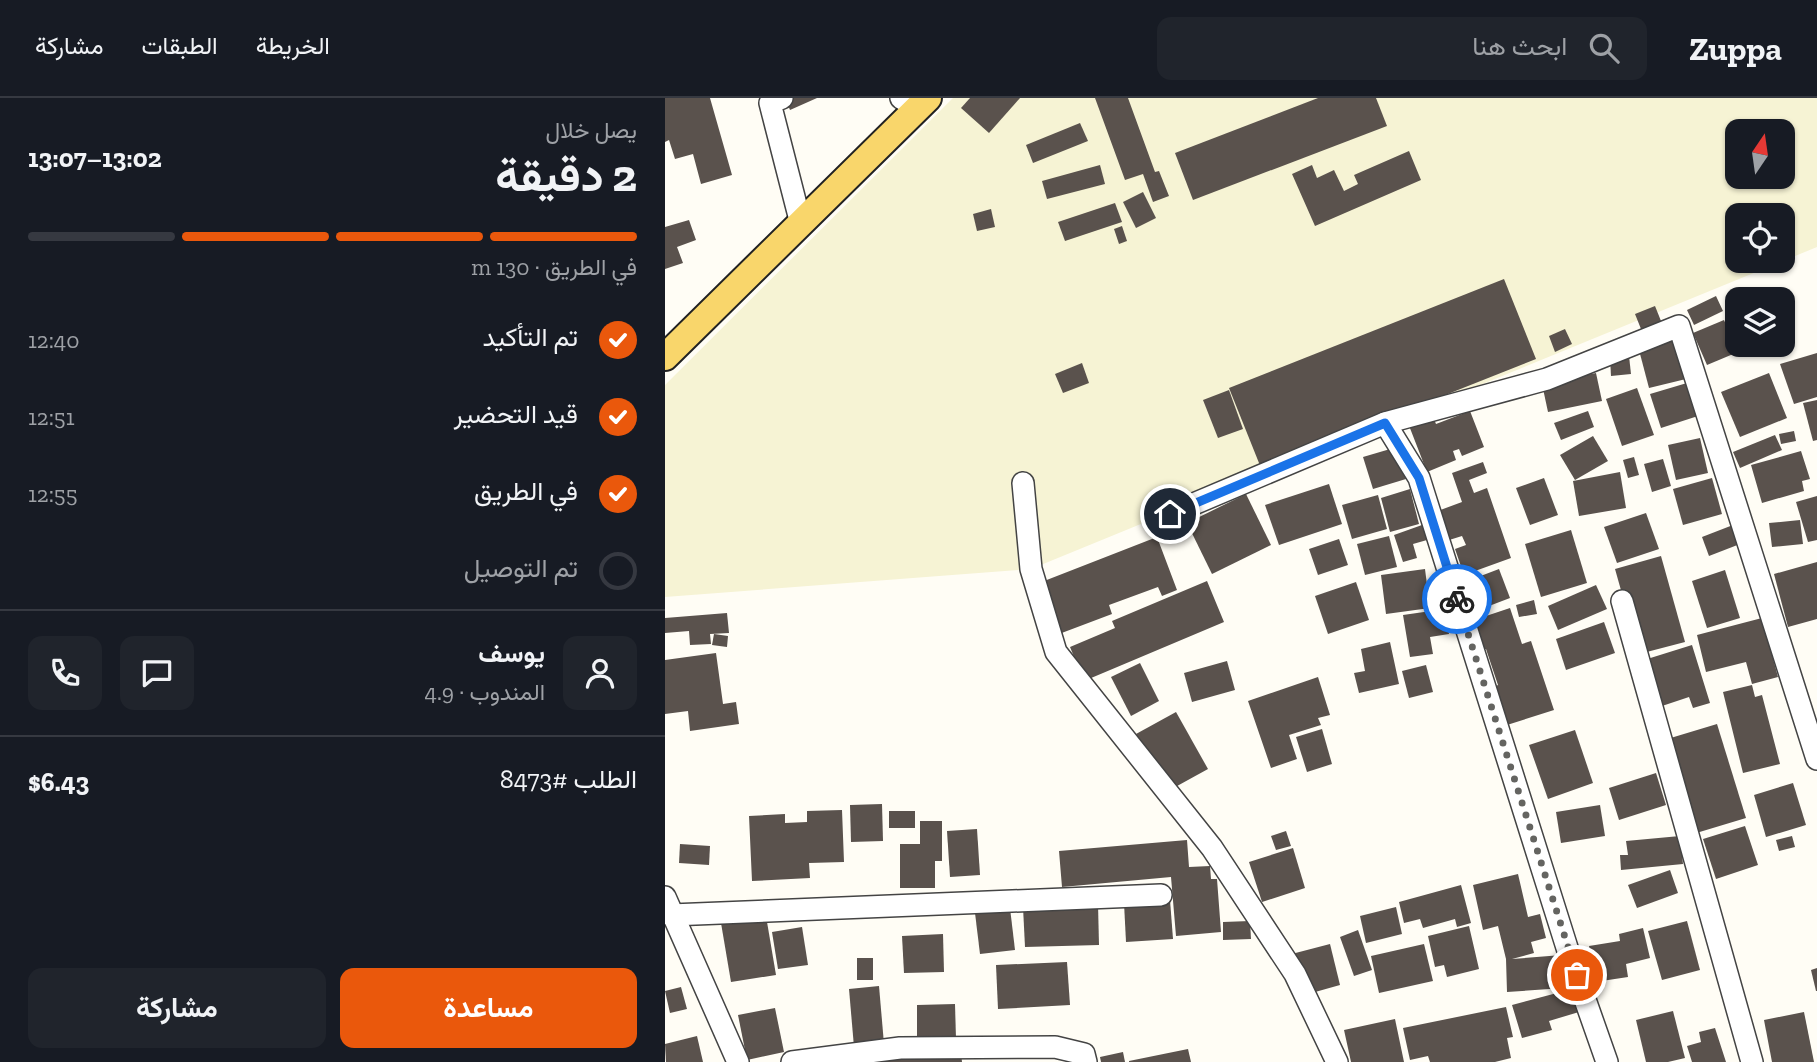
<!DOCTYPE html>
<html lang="ar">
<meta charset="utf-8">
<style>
:root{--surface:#171b24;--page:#20242c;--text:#f1f3f6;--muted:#9ea1a6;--line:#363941;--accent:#ea580c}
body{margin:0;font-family:"Zilla Slab",Vazirmatn,serif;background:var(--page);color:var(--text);direction:rtl;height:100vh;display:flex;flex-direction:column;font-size:26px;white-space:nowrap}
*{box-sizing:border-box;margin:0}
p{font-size:23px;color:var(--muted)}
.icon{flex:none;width:38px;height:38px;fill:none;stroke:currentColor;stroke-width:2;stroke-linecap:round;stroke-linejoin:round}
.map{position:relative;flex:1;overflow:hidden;direction:ltr}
.sheet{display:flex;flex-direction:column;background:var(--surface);width:665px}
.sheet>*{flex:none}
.needle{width:46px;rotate:13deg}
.controls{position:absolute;left:1060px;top:21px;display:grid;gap:14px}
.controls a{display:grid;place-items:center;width:70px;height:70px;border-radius:14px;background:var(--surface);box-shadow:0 2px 5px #0004;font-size:35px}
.pin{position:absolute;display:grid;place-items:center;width:60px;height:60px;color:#fff;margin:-30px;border:4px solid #fff;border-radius:50%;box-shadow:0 2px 7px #0007}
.courier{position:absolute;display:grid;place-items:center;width:70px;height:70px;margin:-35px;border:5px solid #1a73e8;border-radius:50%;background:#fff;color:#222;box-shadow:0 2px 9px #0007}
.summary em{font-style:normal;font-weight:700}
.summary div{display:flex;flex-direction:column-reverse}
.summary{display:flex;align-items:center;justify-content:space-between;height:119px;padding:0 28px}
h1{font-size:46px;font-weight:700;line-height:52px}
.bar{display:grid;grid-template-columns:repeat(4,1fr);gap:10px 7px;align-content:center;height:84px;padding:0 28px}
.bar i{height:9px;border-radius:5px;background:var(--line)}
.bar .current{background:var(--accent)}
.bar p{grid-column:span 4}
.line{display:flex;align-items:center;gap:18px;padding:0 28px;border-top:2px solid var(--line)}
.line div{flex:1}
.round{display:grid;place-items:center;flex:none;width:74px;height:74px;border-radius:14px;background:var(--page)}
ol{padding:0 28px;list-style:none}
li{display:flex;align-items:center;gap:21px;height:77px}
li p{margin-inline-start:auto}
li .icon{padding:7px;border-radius:50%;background:var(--accent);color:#fff;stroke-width:4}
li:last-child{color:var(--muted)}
li i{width:38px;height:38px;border:4px solid var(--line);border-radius:50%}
.action{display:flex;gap:14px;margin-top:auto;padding:14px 28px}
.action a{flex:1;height:80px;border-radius:14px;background:var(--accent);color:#fff;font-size:28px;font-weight:700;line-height:80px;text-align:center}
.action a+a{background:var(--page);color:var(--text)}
header{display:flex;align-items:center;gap:42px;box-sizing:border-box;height:98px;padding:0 35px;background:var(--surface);border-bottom:2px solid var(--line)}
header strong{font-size:33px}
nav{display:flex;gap:38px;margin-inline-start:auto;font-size:24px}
.search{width:490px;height:63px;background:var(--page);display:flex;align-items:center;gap:18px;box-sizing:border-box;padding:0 24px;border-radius:14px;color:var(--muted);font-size:26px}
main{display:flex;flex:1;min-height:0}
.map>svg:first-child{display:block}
.farmland{fill:#f6f3d4;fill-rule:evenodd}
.building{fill:#5a524d}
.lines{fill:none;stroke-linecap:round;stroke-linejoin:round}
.minor-casing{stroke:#444;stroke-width:24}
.major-casing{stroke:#222;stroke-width:30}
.minor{stroke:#fff;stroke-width:21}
.major{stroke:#f9d66b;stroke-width:26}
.done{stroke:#646461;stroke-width:7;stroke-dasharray:0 12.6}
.route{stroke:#1a73e8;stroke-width:9}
</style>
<header>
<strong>Zuppa</strong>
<div class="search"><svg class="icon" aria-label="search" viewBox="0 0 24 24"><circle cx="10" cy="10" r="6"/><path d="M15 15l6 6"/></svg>ابحث هنا</div>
<nav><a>الخريطة</a><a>الطبقات</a><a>مشاركة</a></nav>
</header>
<main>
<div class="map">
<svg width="1152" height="964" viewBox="0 0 1152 964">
<rect width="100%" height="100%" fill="#fffdf5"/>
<path class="farmland" d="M288,0H1152V149L1118,163V117H1073V163H1118L366,471L0,499V287ZM1073,33H1118V79H1073Z"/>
<g class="building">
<path d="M0,0H45L67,77L36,86L28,56L10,61L4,42L0,44Z"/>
<path d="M120,0H152L125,12Z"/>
<path d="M305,0H355L324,35L296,10Z"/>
<path d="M430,0H463L490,74L494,73L504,98L488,104L478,76L460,82Z"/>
<path d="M653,0H711L722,28L528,102L510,55Z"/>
<path d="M415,25L423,43L368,65L361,47Z"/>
<path d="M744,53L756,82L650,128L627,76L647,67L652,80L669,72L679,93L693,86L689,77Z"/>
<path d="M435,67L440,86L382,101L377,83Z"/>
<path d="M478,94L491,120L471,130L458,104Z"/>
<path d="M450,105L457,124L400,143L393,124Z"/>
<path d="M326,111L330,129L312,133L308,116Z"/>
<path d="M24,122L31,142L12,149L18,165L0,171V129Z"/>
<path d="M457,128L462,143L454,146L449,131Z"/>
<path d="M839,181L871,261L596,370L564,290Z"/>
<path d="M1051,198L1058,213L1029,227L1022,212Z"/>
<path d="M990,208L998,228L978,236L970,216Z"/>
<path d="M1059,222L1073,254L1042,267L1028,235Z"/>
<path d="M900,231L907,246L890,254L884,238Z"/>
<path d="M1010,242L1021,281L984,290L974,252Z"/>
<path d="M1152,255V299L1129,306L1115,266Z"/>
<path d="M964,258L966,276L946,278L945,260Z"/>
<path d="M417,265L424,285L398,295L390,276Z"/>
<path d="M931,275L937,303L883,314L877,286Z"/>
<path d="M1104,275L1122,320L1075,339L1056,294Z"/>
<path d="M1022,285L1033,318L996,330L985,296Z"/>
<path d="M972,290L989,337L957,348L941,301Z"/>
<path d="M564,292L578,331L553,340L538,302Z"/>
<path d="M1152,302V342L1148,343L1138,305Z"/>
<path d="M805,313L819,349L797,358L794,351L788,353L791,362L762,374L743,325L767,316L771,326Z"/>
<path d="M923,313L929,329L896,342L889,325Z"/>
<path d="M1129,333L1131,343L1116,346L1114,336Z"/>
<path d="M1110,337L1117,352L1075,370L1068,354Z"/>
<path d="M928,338L943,363L910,382L895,357Z"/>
<path d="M1035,340L1043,375L1011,382L1003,347Z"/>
<path d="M732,349L741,381L708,391L698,359Z"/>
<path d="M1136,353L1145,381L1137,383L1139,393L1097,405L1086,367Z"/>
<path d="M969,359L974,377L963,380L958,362Z"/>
<path d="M998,361L1006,388L987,394L979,366Z"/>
<path d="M818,364L822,375L804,382L809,395L822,390L846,460L799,477L790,451L801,447L797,438L781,443L770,414L797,404L787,375Z"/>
<path d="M955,374L961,410L914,418L908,383Z"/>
<path d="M879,380L893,417L865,427L851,390Z"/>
<path d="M1047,380L1057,416L1018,427L1008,391Z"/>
<path d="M664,386L677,426L614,447L600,407Z"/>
<path d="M745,391L754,426L725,434L716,400Z"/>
<path d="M581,396L606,447L547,476L522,425Z"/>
<path d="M713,397L722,431L687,441L677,407Z"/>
<path d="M1152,398V442L1143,444L1131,404Z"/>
<path d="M981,415L994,451L952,465L939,429Z"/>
<path d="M1135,422L1138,446L1107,449L1104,425Z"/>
<path d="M757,427L762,442L748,446L752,460L738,464L729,437Z"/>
<path d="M1068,427L1075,446L1044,458L1037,439Z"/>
<path d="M906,432L922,485L876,499L860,446Z"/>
<path d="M724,438L732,469L700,477L692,446Z"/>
<path d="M492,439L512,492L497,498L493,489L444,507L447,516L394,536L374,485Z"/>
<path d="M674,441L683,467L653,477L644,451Z"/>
<path d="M996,458L1020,544L974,556L950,471Z"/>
<path d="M1152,464V521L1123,529L1109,476Z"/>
<path d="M760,471L765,510L721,516L716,477Z"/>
<path d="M834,471L845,500L803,516L792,487Z"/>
<path d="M1060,472L1075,520L1042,530L1027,483Z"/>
<path d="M542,483L559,524L419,583L405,549L450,530L447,523Z"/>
<path d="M691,484L704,522L663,536L650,498Z"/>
<path d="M931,487L942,511L893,532L883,508Z"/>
<path d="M869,502L872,516L854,519L851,507Z"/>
<path d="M845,510L857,546L866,543L889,612L842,627L829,589L833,587L821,551L813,553L803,524Z"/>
<path d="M780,511L784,536L765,539L768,556L745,559L738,517Z"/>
<path d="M62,515L64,535L45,536L46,546L25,547L24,533L0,535V520Z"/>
<path d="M1097,520L1113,579L1087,586L1081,564L1041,574L1032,537Z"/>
<path d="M939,524L950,555L901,572L891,541Z"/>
<path d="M49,536L63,538L62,549L47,547Z"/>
<path d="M725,544L734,586L694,595L689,575L700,573L696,551Z"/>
<path d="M1027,547L1045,605L1028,610L1024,599L994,609L979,562Z"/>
<path d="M51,555L58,606L71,604L74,626L25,633L23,613L0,616V562Z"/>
<path d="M562,563L570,592L527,604L519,575Z"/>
<path d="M475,565L494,603L466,618L446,579Z"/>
<path d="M761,567L768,594L744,600L737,573Z"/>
<path d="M653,579L665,617L653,620L656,627L624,637L632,661L606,670L583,603Z"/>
<path d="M1087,587L1090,599L1097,597L1115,666L1078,675L1058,594Z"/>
<path d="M511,614L543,671L503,693L471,636Z"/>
<path d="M1052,626L1081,720L1028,736L999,642Z"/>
<path d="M657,631L667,666L642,674L631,639Z"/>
<path d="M910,632L928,685L883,701L864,647Z"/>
<path d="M991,675L1001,707L954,722L944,690Z"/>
<path d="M1128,685L1141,727L1101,739L1089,697Z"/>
<path d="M217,706L218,743L186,744L185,707Z"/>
<path d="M935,707L940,738L896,745L891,714Z"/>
<path d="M177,712L179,764L144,765L145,780L87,783L84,718L120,716V725L142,724V713Z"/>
<rect x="224" y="713" width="26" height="17"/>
<path d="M255,723H277V763H270V790H235V746H255Z"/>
<path d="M1080,728L1093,767L1051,781L1038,741Z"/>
<path d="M312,731L315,777L285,779L282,733Z"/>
<path d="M621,733L626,748L611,752L606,738Z"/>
<path d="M1015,738L1018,766L956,772L955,757H963L961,743Z"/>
<path d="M1127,738L1130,749L1114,753L1111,742Z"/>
<path d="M522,742L524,769L545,768L546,781H552L556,834L511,838L506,779L397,789L394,753Z"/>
<path d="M15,746L45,748L44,767L14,765Z"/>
<path d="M628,750L640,790L597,804L584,764Z"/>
<path d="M1005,772L1013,795L972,810L963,787Z"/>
<path d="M853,776L863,819L875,816L881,840L866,844L869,855L847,861L897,857L899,890L842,894L841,861L833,828L818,832L808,787Z"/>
<path d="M796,787L806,825L792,829L790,821L758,830L755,821L739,825L734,804Z"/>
<path d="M505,802L508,841L461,844L459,805Z"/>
<path d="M433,806L434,847L360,849L358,809Z"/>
<path d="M731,809L737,836L701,845L695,818Z"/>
<path d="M345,810L350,852L315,856L310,815Z"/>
<path d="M101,818L111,877L66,884L56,825Z"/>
<path d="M585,823L586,841L558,842V824Z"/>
<path d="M1022,823L1035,872L997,882L983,833Z"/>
<path d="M804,828L814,871L782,879L779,867L770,869L763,838Z"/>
<path d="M137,829L143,867L113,871L107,834Z"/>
<path d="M978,830L985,860L961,866L963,879L930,884L924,848L955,843L954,836Z"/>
<path d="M693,832L707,872L689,878L675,839Z"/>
<path d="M278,836L279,874L239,875L237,838Z"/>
<path d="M665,846L675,887L643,896L619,858Z"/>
<path d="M759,846L768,883L714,895L706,858Z"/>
<rect x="192" y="860" width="16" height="22"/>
<path d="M402,864L405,907L333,911L331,867Z"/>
<path d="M1152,870V893H1151L1146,872Z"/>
<path d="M214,888L219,946L189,949L184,891Z"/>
<path d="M16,889L22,911L5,915L0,893Z"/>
<path d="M907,891L914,914L884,923L887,932L857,940L847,907Z"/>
<path d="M290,906L291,941L252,942V907Z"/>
<path d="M841,909L848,939L842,940L846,960L830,964H765L763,958L745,962L738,930Z"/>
<path d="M110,910L119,954L82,962L73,917Z"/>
<path d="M1008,913L1020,960L1003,964H981L971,922Z"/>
<path d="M1139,914L1149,964H1107L1099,922Z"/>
<path d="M730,921L739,964H686L679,932Z"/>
<path d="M1050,930L1061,964H1027L1022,948L1036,944L1034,934Z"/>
<path d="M32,938L38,964H1L0,946Z"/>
<path d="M523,951L526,964H464V963Z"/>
<path d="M458,954L460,964H436L435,959Z"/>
<path d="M296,955L297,964H183Z"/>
</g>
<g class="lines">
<defs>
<g id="minor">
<path d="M117,0L105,5L136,126"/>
<path d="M236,0L252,10"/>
<path d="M720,325L754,380L904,856L942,964"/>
<path d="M358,385L366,471L391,554L547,750L630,876L672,964"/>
<path d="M505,416L720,325L882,281L1014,228L1152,661"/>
<path d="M957,503L1087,964"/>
<path d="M0,799L73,964"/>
<path d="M6,817L496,797"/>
<path d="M127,964L235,950L390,949L419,956L421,964"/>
</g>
<path id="major" d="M0,259L263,0"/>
</defs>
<use href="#minor" class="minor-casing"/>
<use href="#major" class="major-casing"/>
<use href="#minor" class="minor"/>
<use href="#major" class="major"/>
</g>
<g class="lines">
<path class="done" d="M792,501L912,877"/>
<path class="route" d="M505,416L720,325L754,380L792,501"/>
</g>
</svg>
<div class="controls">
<a><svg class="needle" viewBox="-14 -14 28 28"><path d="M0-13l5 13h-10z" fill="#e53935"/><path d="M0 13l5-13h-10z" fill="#9ea1a6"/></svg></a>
<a><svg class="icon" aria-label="locate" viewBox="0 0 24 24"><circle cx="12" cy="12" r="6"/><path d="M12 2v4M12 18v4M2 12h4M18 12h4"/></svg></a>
<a><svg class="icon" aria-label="layers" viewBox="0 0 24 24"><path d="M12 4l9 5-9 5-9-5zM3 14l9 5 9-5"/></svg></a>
</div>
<div class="pin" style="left:912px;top:877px;background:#ea580c"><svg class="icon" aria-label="bag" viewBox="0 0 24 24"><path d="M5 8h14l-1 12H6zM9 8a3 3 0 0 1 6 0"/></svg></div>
<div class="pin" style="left:505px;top:416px;background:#1f2937"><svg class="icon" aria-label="home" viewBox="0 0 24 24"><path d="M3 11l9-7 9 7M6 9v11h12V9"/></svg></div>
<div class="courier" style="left:792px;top:501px"><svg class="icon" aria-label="bike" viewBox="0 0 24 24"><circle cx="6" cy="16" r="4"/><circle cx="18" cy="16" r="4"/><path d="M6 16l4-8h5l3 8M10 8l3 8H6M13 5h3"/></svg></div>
</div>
<section class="sheet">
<div class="summary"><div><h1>2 دقيقة</h1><p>يصل خلال</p></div><em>13:02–13:07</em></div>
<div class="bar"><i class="current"></i><i class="current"></i><i class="current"></i><i></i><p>في الطريق · 130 m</p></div>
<ol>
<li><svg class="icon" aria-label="check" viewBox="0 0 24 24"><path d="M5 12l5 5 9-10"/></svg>تم التأكيد<p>12:40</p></li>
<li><svg class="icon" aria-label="check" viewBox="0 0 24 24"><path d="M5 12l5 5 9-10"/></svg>قيد التحضير<p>12:51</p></li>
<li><svg class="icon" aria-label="check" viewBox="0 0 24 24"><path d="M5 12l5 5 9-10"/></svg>في الطريق<p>12:55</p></li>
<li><i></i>تم التوصيل</li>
</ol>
<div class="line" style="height:126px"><a class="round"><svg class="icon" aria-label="person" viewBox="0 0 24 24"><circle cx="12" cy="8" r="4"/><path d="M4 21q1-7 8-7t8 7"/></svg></a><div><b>يوسف</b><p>المندوب · 4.9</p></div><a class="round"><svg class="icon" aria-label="chat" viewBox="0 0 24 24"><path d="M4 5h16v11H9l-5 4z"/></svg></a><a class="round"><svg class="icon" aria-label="phone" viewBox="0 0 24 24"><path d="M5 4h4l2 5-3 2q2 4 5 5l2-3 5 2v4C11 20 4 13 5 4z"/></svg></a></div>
<div class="line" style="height:91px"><div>الطلب #8473</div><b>$6.43</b></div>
<div class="action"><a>مساعدة</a><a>مشاركة</a></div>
</section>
</main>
